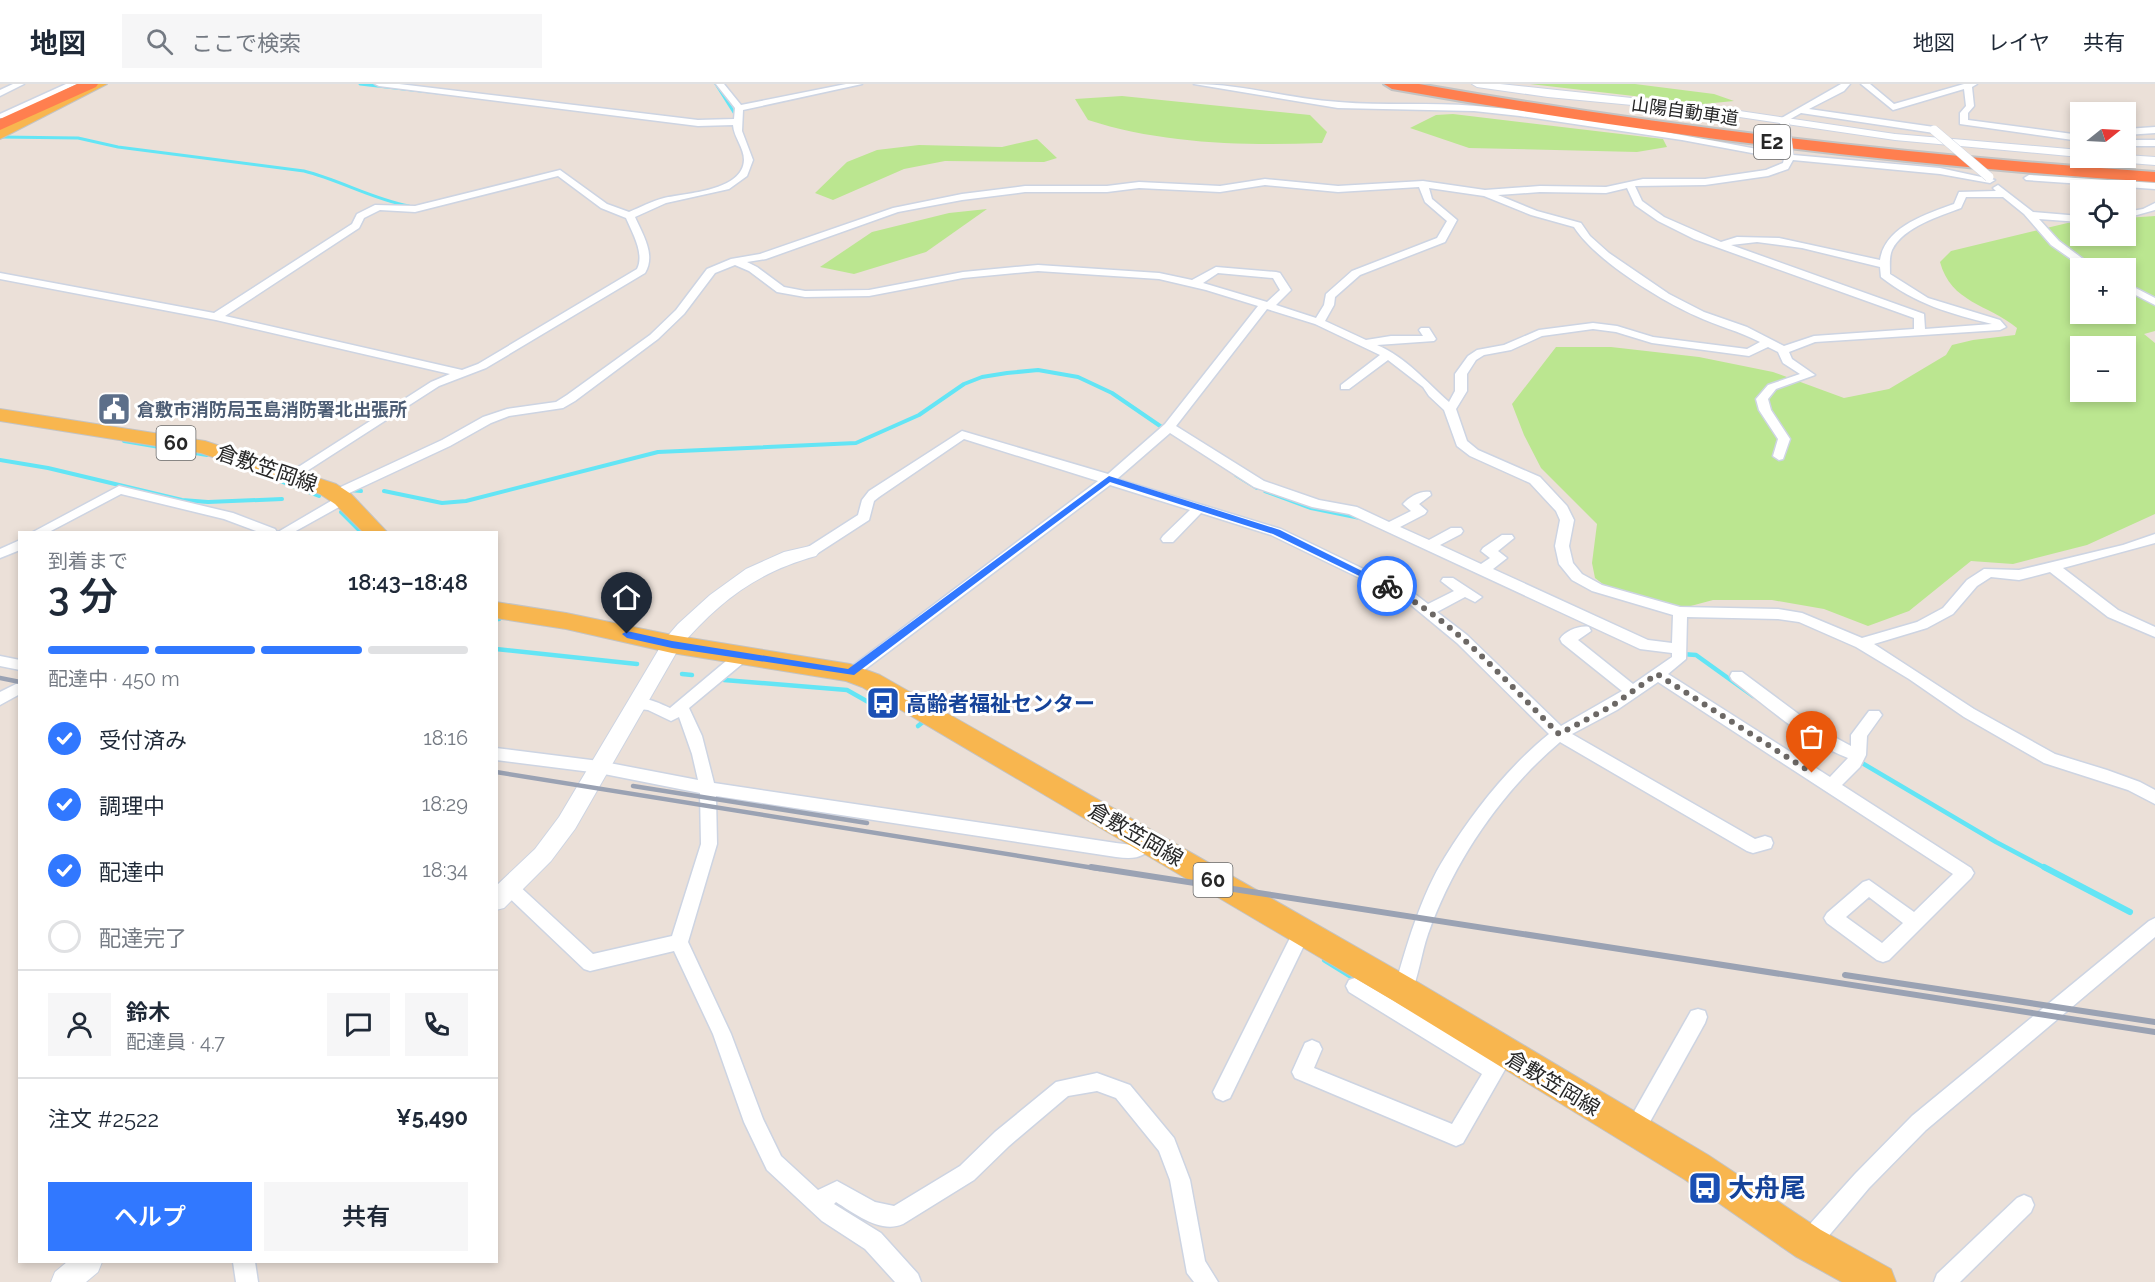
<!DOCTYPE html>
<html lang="ja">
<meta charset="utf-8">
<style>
:root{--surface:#fff;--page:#f6f6f7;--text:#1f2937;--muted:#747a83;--line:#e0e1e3;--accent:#3178ff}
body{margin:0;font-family:Raleway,"Noto Sans JP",sans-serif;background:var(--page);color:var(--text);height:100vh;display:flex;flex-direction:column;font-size:22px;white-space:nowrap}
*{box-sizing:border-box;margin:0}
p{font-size:20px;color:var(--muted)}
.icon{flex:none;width:33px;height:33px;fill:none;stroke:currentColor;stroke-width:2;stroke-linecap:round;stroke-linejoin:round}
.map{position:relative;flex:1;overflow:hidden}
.drawer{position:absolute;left:18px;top:447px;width:480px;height:732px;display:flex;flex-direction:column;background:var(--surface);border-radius:0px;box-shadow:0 3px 9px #0003}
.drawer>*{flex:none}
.needle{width:39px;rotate:72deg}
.controls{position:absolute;left:2070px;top:18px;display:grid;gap:12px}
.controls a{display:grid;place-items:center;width:66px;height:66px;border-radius:0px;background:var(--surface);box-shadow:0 3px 9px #0003;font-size:30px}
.pin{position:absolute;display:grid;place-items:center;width:51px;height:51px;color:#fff;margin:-62px -26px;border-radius:50% 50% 50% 0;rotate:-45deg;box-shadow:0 0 6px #0007}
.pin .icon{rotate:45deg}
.courier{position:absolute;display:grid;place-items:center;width:60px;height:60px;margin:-30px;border:4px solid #3178ff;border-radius:50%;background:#fff;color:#222;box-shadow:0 2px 8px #0007}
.overview em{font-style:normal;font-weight:600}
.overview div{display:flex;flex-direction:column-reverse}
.overview{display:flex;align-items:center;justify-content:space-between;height:102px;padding:0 30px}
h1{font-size:39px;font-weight:600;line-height:45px}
.bar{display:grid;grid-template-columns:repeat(4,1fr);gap:9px 6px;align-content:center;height:72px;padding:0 30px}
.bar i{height:8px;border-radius:4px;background:var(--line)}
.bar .on{background:var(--accent)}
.bar p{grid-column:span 4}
.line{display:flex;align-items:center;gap:15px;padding:0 30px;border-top:2px solid var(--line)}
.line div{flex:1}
.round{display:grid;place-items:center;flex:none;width:63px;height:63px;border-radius:0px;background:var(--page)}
ol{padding:0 30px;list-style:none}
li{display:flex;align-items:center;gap:18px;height:66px}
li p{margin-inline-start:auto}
li .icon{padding:6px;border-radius:50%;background:var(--accent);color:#fff;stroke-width:4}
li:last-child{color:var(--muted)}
li i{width:33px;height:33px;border:3px solid var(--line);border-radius:50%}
.primary-button{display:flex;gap:12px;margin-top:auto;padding:12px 30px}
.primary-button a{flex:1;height:69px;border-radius:0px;background:var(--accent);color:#fff;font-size:24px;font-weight:600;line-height:69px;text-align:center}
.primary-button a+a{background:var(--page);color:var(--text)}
header{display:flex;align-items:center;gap:36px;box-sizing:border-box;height:84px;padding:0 30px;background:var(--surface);border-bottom:2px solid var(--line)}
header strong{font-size:28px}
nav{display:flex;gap:33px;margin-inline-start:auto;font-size:21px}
.search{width:420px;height:54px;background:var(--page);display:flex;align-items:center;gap:15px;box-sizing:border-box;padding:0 21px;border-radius:0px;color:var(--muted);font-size:22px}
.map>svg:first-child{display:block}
.green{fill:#bbe690;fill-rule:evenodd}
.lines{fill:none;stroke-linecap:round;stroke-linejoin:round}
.stream-far3{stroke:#63e5f5;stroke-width:3}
.stream-far2{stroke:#63e5f5;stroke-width:4}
.stream-far1{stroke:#63e5f5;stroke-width:4.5}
.stream{stroke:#63e5f5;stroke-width:6}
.minor-casing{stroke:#cdd4e2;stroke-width:3}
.tertiary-casing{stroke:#cdd4e2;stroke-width:2}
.primary-casing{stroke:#c3c3c3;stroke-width:2}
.motorway-casing{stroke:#c3c3c3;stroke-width:4}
.minor{fill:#fff;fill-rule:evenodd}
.tertiary{fill:#fff;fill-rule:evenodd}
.primary{fill:#f8b64f;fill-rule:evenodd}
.motorway{fill:#ff7f4f;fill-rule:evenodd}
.rail-far1{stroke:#9aa2b3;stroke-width:4.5}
.rail{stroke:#9aa2b3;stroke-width:6}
.minor-bridge-casing{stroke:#cdd4e2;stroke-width:10;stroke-linecap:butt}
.minor-bridge{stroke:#fff;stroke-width:9}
.route{fill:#3178ff}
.done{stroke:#6c6865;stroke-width:6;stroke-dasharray:0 10.8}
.labels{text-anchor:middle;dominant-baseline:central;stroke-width:6;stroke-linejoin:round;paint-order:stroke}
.far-street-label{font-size:18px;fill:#272727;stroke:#fff}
.far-service-label{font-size:18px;font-weight:bold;fill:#4e5e75;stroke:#fff;text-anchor:start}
.shield{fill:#fff;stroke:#686868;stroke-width:1.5}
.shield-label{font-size:20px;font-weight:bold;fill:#272727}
.street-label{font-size:21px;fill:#272727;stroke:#fff}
.transit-label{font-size:21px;font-weight:bold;fill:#164399;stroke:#fff;text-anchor:start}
.near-transit-label{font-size:26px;font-weight:bold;fill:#164399;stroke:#fff;text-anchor:start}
</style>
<header>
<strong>地図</strong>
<div class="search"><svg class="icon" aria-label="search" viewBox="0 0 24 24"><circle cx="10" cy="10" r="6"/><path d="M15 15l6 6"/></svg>ここで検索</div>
<nav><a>地図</a><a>レイヤ</a><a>共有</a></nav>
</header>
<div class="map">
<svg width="2155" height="1198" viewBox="0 0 2155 1198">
<rect width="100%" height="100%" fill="#ebe0d8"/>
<g class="green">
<path d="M1530,0H1635L1714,10L1734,17L1703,20Z"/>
<path d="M1122,12L1310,31L1327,48L1322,59C1245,62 1162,60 1088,36L1075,15Z"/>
<path d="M1453,30L1663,55L1667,63L1637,68L1469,64L1410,44L1436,31Z"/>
<path d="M1037,55L1057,74L1044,78L945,77L904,85L833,116L815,109L847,78L877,66L919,61L1002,63Z"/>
<path d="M987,125L926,168L854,190L820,183L872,148L949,129Z"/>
<path d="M2155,132V247L2144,250L2155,259V430L2087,461L2013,480L1971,477L1909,527L1868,542L1824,525L1772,516H1713L1687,523L1663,521L1608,504L1595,494L1592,479L1597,440L1541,384L1524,351L1512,320L1556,263H1611L1699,273L1773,288L1844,314L1889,305L1946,271L1952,261L1973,256L2015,251L2017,244C1988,220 1951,219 1940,178L1951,167L2080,136V152H2126V134ZM2080,184H2126V230H2080ZM2080,262H2126V308H2080Z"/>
</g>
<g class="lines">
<g class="stream-far3">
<path d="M360,0L439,9"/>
<path d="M716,0L735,30"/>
<path d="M0,53L78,54L118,63L304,87C340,96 372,115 409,122"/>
</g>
<g class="stream-far2">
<path d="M124,357L207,371"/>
<path d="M0,376L48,384L182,416L208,418L282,415"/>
<path d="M252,386L319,412"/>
<path d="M1236,391L1257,404"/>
<path d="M349,406L361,407"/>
<path d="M384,407L442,419L466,417L658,368L856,359L919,331L964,300L982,293L1007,289L1038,286L1078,293L1112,309L1166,346"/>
<path d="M1265,407L1311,424L1360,434"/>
<path d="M341,428L361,448"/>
</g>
<g class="stream-far1">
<path d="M496,535H499"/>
<path d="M496,565L637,580"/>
<path d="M1682,570L1696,571L1753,612"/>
<path d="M682,590L692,591"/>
<path d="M724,596L847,606L893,632"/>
<path d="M918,642L923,638"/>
<path d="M1857,676L1996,758L2047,785"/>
</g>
<g class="stream">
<path d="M2044,783L2130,828"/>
<path d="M1325,876L1359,897"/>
</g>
<defs>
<g id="minor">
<path d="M13,0H24L0,12V6Z"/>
<path d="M66,0H77L6,34H0V30Z"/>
<path d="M375,0H399L698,36L734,35L735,24L716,0H724L741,21L846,0H862L743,26L742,47L753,76L747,92L729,105L666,119L635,133C643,151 656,171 645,189L486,284L439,302L293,396L287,392L289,389L431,298L450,290L216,236L0,195V189L214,229L352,140L357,130L375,121L415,122L560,86L607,120L629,128C641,123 652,117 664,114C686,109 743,107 744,76C744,63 734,54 733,41L698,42L379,2ZM558,92L601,124L626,134C632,148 645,170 637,185L478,280L462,286L225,232L359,144L364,134L380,126L415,128Z"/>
<path d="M1194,0C1243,0 1290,15 1339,18C1384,22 1430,18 1476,22C1577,30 1678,50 1778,69L1789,68L1793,71L1940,84L1995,96L1990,99L1940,90L1793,76L1788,85L1768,92L1705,101L1635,102L1642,117L1664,133L1721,158L1737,153L1779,154L1880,176C1885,143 1926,130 1954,120L1959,108L1996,107L1993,104L1998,101L2033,128L2080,132V138L2039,135L2059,157L2095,184H2084L2051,161L2024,130L2003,113H1966L1961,124C1940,132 1903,143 1892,166C1889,173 1890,182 1890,190L1928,214L2000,236L2006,243L2000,246L1815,258L1789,268L1792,275L1815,291L1776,305L1768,315L1771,326L1790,355L1783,375L1779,376L1773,372L1778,355L1759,326L1756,315L1768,301L1800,290L1783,279L1778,268L1768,263L1749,272L1652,259L1616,248L1593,245L1542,252L1511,266L1484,271L1476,276L1467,290V307L1456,325L1467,357L1478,366L1540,393L1567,422L1574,436L1569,462L1573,479L1582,490L1602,501L1680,523L1778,525L1802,529L1862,554L1917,538L1943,524L1967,496L1984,485L2019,486L2123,461L2155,450V459L2063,484L2118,526L2155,543V553L2108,533L2050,488L2019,496L1991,493L1977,502L1953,530L1927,544L1874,560L1974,625L2055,670L2107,686L2140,698L2155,706V720L2128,706L2044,679L1964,633L1909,595L1856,563L1799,538L1778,535L1687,533L1686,575L1668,590L1830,693L1848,674C1804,657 1769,624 1732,596L1730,592L1732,588H1742L1816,643L1851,662V651L1869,627H1879L1882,631L1867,652L1866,671L1860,683L1842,701L1971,784L1974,789L1971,794L1889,876L1883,878L1877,876L1827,839L1824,834L1827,829L1863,798L1869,796L1914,828L1953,790L1658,598L1617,626L1572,650L1755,755L1765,752L1771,754L1773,759L1771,764L1753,769L1747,767L1560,658C1501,708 1454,777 1428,850C1421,870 1419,892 1410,912L1403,914L1396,912L1394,906C1406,863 1421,811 1445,773C1473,728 1508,683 1549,650L1457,559L1405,516L1271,451L1201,429L1173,458H1163L1161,455L1163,452L1190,426L1110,401L855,593H845L843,589L1098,397L964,355L879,413L874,417L869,436L815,471H805L803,468L805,465L858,431L862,416L869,407L962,347L1108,390L1165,340L1258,222L1206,206L1159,195L1038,187L963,194L869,212L805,213L777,208L749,187L735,181L715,189L684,230L658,255L575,317L563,324L509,332L491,339L450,362L345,411L349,415L348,418L294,448H278L336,414L331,410L332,407L442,356L483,333L507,325L556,318L567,311L650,251L676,226L707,185L731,175L760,170L893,124L962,110L1025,102H1107L1139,98L1220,102L1265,95L1338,102L1423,97L1485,106L1540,102L1606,103L1643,95H1705L1766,86L1783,79L1784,75L1682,56L1520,32L1474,27L1338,24ZM1265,101L1338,108L1419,103L1425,118L1447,137L1437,154L1352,187L1326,210L1324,221L1316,234L1276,221L1291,206L1280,189L1276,188L1216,183L1192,196L1159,189L1038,181L963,188L869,206L805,207L784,203L757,183L747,178L766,175L898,128L962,116L1025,108H1107L1139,104L1220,108ZM1429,104L1484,112L1531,131L1574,143C1595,176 1660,216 1696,232C1717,242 1739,247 1760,258L1747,265L1653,253L1617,242L1593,239L1539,246L1504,261L1477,266L1468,272L1455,290V307L1449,318C1425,297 1407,274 1377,261L1434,257L1436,255L1429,244H1421L1419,246L1423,252H1391L1366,256L1325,237L1334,221L1335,213L1360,191L1445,158L1457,136L1432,115ZM1627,104L1635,121L1658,137L1694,155L1914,234V245L1814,252L1784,262L1747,243L1704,228L1669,210L1609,169L1590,152L1581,139L1537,127L1498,111L1540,108L1606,109ZM1757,158L1802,164L1880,183L1881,193C1915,220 1951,230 1992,240L1925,245L1924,230L1731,161ZM1218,189L1273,194L1280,206L1267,218L1203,199ZM1267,225L1315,240L1380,271L1341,301V305H1349L1388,276L1423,303L1429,312L1444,326L1457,362L1470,372L1530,399L1556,427L1560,436L1555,462L1559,480L1572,496L1592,507L1673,531L1672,559L1648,556L1493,485L1507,474L1498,467L1514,454L1512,451H1502L1483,464L1481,467L1490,474L1481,480L1440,461L1461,450L1463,447L1461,444H1451L1429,456L1400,443L1425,430L1427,427L1419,420L1431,411L1430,408C1421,406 1409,413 1403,420L1411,427L1389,438L1357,423L1319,416L1264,397L1176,342ZM1170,349L1254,403L1312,423L1349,430L1640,565L1672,569V573L1633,600L1578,556L1591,547L1589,543C1580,541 1565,547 1560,555L1562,559L1622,607L1561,642L1467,551L1437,528L1465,513L1475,518L1482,513L1453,494H1443L1441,497L1454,507L1428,520L1415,510L1281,445L1117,395ZM1869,813L1903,839L1882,859L1846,833Z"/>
<path d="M1841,0H1850L1844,7L1809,25L1934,43L1938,46L1934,49L1801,29L1787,37L1788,42H1782L1778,36Z"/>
<path d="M1861,0H1870L1894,20L1964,0H1977L1972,3L1974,22L1968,29V36L2080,51V57L1960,40V29L1966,22L1964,5L1893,26Z"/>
<path d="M2155,43V49L2126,51V45Z"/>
<rect x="2126" y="56" width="29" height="6"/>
<path d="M2029,91L2155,99V105L2026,96L2024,94Z"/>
<path d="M2155,119V126L2126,134V128L2143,125Z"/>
<path d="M2126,199L2155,214V221L2126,206Z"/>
<path d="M119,402L233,429L275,445L277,448H259L224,435L121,410L49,448H33Z"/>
<path d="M20,456V466L0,474V465Z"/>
<path d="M743,566L748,567L750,571L748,575L689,624L702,652L714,699L1116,759L1132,761C1139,754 1143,749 1153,752L1155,757C1146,775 1134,775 1116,773L716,712L717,760L688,858L731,950L763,1035L781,1072L818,1106L837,1097L875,1118L894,1122L960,1082L995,1048L1056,998L1097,989L1130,1001L1174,1054L1190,1096L1205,1177L1218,1198H1194L1187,1189L1170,1096L1159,1067L1116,1014L1097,1007L1068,1012L1009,1062L974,1096L903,1140C881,1150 855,1130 836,1118L834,1120L881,1149L918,1190L921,1198H895L865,1165L822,1137L767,1086L744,1038L713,950L674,867L590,887L584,885L504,809L501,804L504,799L510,797L516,799L593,870L672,852L701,760L700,709L599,689L496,676V664L599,677L698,696L692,670L679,633L671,637L648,626L632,624L629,620L632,616C645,612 657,618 670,624L738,567Z"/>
<path d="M0,572L20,576V586L0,582Z"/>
<path d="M20,598V610L0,621V608Z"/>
<path d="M2155,834V853L1926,1046L1869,1104L1816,1167L1808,1170L1800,1167L1797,1159L1800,1151L1855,1090L1912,1032L2149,837Z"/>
<path d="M1302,839L1308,842L1311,847L1230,1014L1223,1017L1216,1014L1213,1008L1296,842Z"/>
<path d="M1355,894L1491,974L1497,963L1504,960L1511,963L1514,969L1511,975L1463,1059L1456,1062L1295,994L1292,988L1305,959L1312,956L1319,959L1322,965L1314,984L1452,1040L1482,990L1349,908L1346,902L1349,896Z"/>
<path d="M1698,925L1705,927L1707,933L1705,939L1641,1054L1634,1057L1627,1054L1624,1047L1627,1040L1691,927Z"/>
<path d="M2024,1111L2031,1114L2034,1121L2031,1128L1960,1198H1934L1937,1190L2017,1114Z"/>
<path d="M233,1178H255L258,1198H236Z"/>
</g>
<g id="tertiary">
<path d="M1472,0H1500L1706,22L1895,50L2080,66V73L1895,56L1706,28L1548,13L1477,3Z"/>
<path d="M2126,71L2155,73V81L2117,78L2111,74H2126Z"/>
<path d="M810,462L816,464L819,468L816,472C757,488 718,518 679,564L575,745L551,777L504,824L496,826V802L535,765L559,733L665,555L678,540L710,511L746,485L784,468Z"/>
<path d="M67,1178H102L98,1188L86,1198H51L55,1188Z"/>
</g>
<g id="primary">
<path d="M89,0H107L0,55V44Z"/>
<path d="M0,325L205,357L336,400L351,410L387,448H363L335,420L320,410L201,369L0,337Z"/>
<path d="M496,518L566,529L672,551L850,580L880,591L1414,896L1708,1071L1821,1146L1891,1185L1896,1198H1842L1795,1172L1684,1095L1392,916L862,603L846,597L672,569L566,545L496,534Z"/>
</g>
<g id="motorway">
<path d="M77,0H98L96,3L0,46V35Z"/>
<path d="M1384,0H1419C1663,43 1908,71 2155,88V98C1899,81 1645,50 1392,5Z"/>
</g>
</defs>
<use href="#minor" class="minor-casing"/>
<use href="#tertiary" class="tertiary-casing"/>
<use href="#primary" class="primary-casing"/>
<use href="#motorway" class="motorway-casing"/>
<use href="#minor" class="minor"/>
<use href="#tertiary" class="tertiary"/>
<use href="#primary" class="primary"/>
<use href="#motorway" class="motorway"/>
<g class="rail-far1">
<path d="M0,594L20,598"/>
<path d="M496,688L1100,785"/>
<path d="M633,702L867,739"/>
</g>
<g class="rail">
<path d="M1091,783L2155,948"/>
<path d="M1845,891L2155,938"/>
</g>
<defs>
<g id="minor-bridge">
<path d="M1785,40L1789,71"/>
<path d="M1934,46L1989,93"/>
</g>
</defs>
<use href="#minor-bridge" class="minor-bridge-casing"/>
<use href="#minor-bridge" class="minor-bridge"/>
</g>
<path class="route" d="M1109,392L1280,446L1392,502L1384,504L1273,450L1110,398L854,591L672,564L627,554L622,550L627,547L672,557L848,585Z"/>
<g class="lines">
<path class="done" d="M1387,502C1455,536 1506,598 1559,650L1612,622L1657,590L1812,689"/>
</g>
<defs>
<symbol id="civic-square" viewBox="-11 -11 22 22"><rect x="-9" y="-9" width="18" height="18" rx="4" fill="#5c6f8a" stroke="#fff"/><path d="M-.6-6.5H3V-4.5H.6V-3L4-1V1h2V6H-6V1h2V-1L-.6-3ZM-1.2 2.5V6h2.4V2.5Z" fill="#fff"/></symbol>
<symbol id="bus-square" viewBox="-11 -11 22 22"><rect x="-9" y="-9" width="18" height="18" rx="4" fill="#1a4fb4" stroke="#fff"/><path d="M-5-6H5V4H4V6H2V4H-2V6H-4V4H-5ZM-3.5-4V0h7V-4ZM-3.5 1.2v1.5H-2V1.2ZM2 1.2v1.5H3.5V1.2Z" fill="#fff"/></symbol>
</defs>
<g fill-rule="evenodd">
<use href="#civic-square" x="95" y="306" width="38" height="38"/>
<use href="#bus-square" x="864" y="600" width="38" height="38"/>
<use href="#bus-square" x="1686" y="1085" width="38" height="38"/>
</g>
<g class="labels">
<g class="far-street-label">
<text transform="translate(1685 27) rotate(8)">山陽自動車道</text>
</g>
<g class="far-service-label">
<text x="137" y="325">倉敷市消防局玉島消防署北出張所</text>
</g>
<g class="shield">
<rect x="1754" y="41" width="36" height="34" rx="4.5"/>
<rect x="156.5" y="342" width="39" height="34" rx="4.5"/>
<rect x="1193.5" y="779" width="39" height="34" rx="4.5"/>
</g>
<g class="shield-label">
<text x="1772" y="58">E2</text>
<text x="176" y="359">60</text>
<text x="1213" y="796">60</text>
</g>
<g class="street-label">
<text transform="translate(267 384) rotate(19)">倉敷笠岡線</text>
<text transform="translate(1136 750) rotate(30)">倉敷笠岡線</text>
<text transform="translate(1553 999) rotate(31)">倉敷笠岡線</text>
</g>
<g class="transit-label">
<text x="906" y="619">高齢者福祉センター</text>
</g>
<g class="near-transit-label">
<text x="1728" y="1104">大舟尾</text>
</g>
</g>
</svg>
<div class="controls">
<a><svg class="needle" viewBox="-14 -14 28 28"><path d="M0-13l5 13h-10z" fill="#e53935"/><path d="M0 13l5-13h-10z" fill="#747a83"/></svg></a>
<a><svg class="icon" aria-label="locate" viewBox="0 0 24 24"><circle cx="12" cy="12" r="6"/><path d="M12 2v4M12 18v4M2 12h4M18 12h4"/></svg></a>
<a>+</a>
<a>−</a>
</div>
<div class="pin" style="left:1812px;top:689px;background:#ea580c"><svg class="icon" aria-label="bag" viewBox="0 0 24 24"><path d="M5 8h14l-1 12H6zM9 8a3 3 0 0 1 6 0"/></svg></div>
<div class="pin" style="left:627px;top:550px;background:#1f2937"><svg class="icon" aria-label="home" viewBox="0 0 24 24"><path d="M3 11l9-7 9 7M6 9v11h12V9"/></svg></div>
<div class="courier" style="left:1387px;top:502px"><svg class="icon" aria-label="bike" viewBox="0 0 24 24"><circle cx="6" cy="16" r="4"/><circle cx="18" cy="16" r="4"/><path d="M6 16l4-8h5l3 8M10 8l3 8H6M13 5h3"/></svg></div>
<section class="drawer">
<div class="overview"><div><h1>3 分</h1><p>到着まで</p></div><em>18:43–18:48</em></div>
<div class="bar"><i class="on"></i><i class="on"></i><i class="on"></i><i></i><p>配達中 · 450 m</p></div>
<ol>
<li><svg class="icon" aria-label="check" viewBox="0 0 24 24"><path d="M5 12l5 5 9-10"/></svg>受付済み<p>18:16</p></li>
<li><svg class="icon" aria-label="check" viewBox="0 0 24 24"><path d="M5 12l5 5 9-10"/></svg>調理中<p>18:29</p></li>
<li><svg class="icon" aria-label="check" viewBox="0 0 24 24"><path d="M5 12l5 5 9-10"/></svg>配達中<p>18:34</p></li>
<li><i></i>配達完了</li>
</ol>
<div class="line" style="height:108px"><a class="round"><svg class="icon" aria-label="person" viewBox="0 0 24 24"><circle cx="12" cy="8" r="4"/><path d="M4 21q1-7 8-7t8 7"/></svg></a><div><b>鈴木</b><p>配達員 · 4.7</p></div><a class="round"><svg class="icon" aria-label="chat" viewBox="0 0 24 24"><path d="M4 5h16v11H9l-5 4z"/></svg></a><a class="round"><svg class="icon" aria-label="phone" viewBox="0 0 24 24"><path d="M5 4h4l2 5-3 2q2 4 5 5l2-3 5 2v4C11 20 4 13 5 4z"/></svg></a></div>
<div class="line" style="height:78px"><div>注文 #2522</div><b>¥5,490</b></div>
<div class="primary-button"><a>ヘルプ</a><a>共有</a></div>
</section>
</div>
